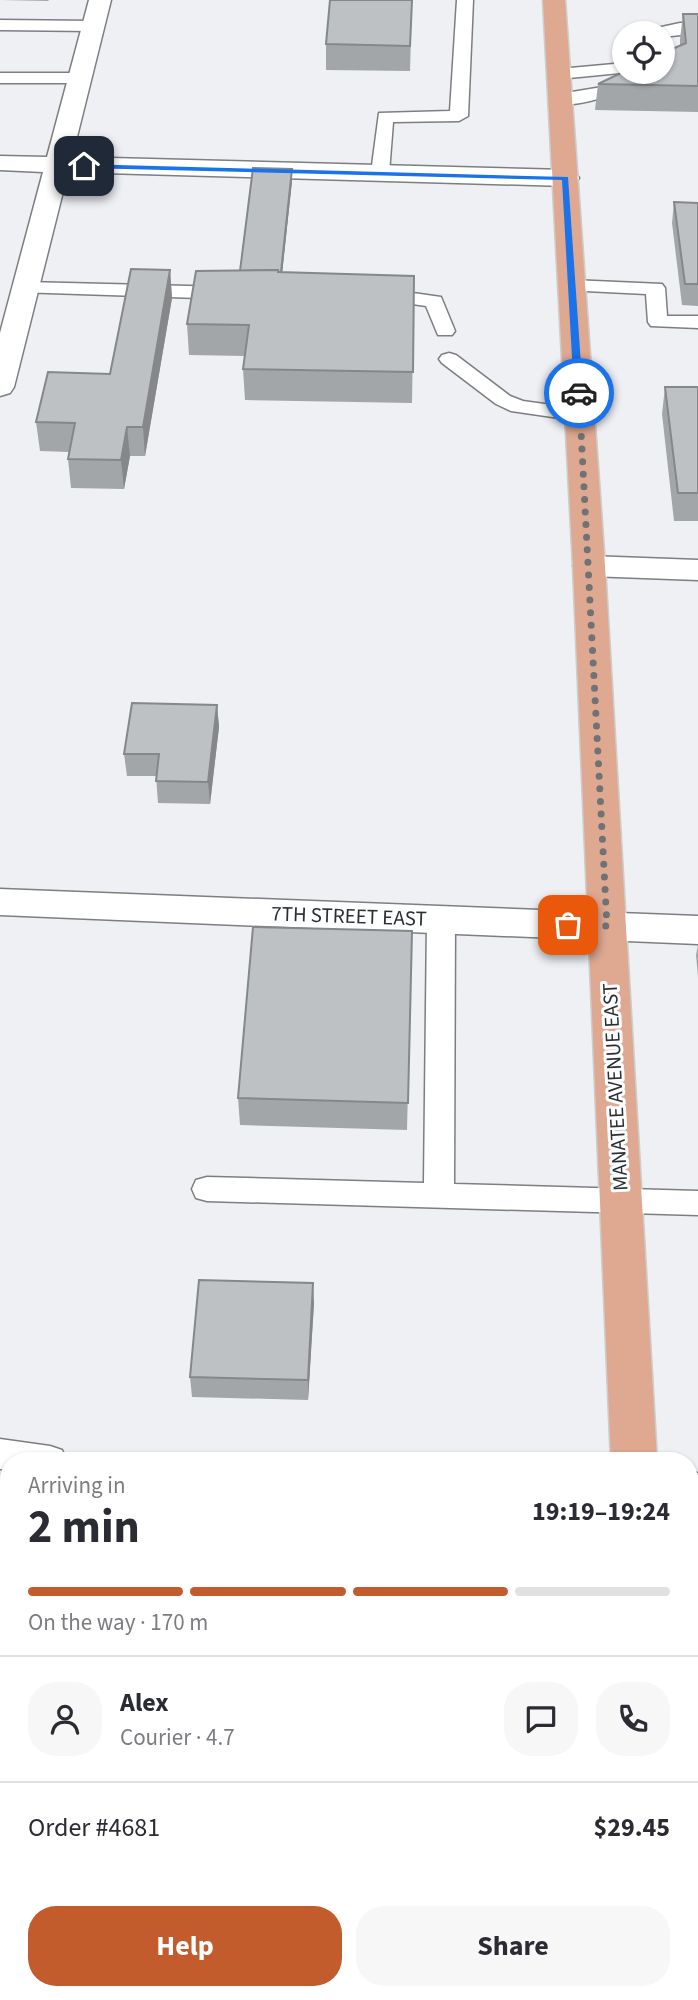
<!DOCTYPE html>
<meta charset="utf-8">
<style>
:root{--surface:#fff;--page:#f7f7f7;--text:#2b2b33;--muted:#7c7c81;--line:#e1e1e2;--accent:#c25c2d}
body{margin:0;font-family:"Source Sans 3",sans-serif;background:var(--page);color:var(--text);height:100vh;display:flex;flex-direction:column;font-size:26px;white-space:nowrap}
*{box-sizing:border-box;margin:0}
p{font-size:23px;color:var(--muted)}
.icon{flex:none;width:38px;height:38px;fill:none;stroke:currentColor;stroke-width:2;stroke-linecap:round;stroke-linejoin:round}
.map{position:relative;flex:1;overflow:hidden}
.drawer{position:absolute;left:0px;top:1452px;width:698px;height:548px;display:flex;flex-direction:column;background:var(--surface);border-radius:28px 28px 0 0;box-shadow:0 2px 5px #0004}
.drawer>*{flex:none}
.buttons{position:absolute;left:612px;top:21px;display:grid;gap:14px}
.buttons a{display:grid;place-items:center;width:63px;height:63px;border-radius:50%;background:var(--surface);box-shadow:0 2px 5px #0004;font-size:35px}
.pin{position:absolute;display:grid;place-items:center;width:60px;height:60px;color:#fff;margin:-30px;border-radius:14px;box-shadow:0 4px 10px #0006}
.courier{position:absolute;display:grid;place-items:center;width:70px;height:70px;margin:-35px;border:5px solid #1a73e8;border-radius:50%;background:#fff;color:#222;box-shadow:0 2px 9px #0007}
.head em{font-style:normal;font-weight:700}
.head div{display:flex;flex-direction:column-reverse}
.head{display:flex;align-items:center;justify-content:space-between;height:119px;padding:0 28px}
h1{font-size:46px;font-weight:700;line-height:52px}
.bar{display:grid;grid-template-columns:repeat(4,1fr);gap:10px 7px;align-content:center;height:84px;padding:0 28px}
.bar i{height:9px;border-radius:5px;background:var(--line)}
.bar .current{background:var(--accent)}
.bar p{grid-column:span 4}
.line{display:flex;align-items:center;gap:18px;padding:0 28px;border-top:2px solid var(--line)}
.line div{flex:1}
.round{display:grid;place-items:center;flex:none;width:74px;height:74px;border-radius:28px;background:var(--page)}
.button{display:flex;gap:14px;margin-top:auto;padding:14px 28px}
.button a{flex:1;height:80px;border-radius:28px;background:var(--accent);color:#fff;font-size:28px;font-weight:700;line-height:80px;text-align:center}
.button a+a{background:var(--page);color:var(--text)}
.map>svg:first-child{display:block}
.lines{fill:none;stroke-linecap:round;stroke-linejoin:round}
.service-casing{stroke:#7c7e82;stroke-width:3}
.minor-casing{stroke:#7c7e82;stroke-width:3}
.primary-casing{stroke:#cdcdcd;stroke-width:3}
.service{fill:#fff;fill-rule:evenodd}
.minor{fill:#fff;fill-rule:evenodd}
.primary{fill:#dfa891;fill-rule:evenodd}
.wall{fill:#a3a6a9}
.shaded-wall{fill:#858789}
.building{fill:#bec1c4;stroke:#858789;stroke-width:2}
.route{fill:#1a73e8}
.done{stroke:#717275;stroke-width:7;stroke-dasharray:0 12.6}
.labels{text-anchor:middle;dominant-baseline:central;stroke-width:6;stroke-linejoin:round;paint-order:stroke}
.street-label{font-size:21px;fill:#2d2e30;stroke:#fdfeff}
</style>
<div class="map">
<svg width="698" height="2000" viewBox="0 0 698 2000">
<rect width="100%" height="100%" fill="#eef0f4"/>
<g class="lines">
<defs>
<g id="service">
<path d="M457,0H473L468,116L459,121L393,122L389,173L380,178L374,177L371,173L379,113L450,111Z"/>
<path d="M0,20L93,21L101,26L93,31L0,30Z"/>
<path d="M680,23H698V33L663,37V33H650L652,29Z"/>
<path d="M625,63V72H630L559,79L550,74L559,69Z"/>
<path d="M638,72H661L658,76C638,84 568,117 551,99L560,94L602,87Z"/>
<path d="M0,73H80L89,78L80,83H0Z"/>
<path d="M572,280L662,284L665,288L667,316H698V328L651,326L648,322L646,294L565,290L562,286Z"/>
<path d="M25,282L229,287L239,293L229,299L18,292L15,288L18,284Z"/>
<path d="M378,288L441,297L455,331L452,335H438L426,306L371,298L368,294Z"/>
<path d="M449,353L456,355L510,396L523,401L580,409L587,411L591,415L587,419L580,421L511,411L496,404L442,363L439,359L442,355Z"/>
<path d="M441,909L451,912L455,919L454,1184L698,1191V1215L207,1201L196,1198L192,1189L196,1180L207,1177L424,1183L427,919L431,912Z"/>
<path d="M0,1439L50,1446L62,1450L67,1461H9V1470L0,1469Z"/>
<rect x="690" y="1473" width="8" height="30"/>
<path d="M9,1890V1928L0,1930V1892Z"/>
</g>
<g id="minor">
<path d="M89,0H111L72,157L566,170L575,173L579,178L575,183L566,186L68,172L14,387L10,393L0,396V333L43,172L0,170V156L47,157Z"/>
<path d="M589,556L698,560V580L589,576L578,573L573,566L578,559Z"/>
<path d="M0,889L698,916V944L0,915Z"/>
<rect x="690" y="1599" width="8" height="46"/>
</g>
<g id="primary">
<path d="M543,0H565L605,566L657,1461H611L573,566Z"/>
<rect x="632" y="1992" width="54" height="8"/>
</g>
</defs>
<use href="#service" class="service-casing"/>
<use href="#minor" class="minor-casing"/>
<use href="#primary" class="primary-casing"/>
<use href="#service" class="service"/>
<use href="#minor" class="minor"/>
<use href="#primary" class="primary"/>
</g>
<g class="wall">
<path d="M0,0H49L48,1Z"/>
<path d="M412,0L410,71L326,70V44Z"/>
<path d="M683,14H698V112L595,110L598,84L680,45V39Z"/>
<path d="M292,169V181L282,273L414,276L412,403L245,400L243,369L245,356L189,355L187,324L240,271Z"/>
<path d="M674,202L698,203V306L682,305L672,223Z"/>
<path d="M170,270L172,298L145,456H130L124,489L71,488L68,459L69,452L40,451L36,422L110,374Z"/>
<path d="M665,387H698V521H674L662,414Z"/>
<path d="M217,705L219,727L210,804L158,803L156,776H127L124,754Z"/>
<path d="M412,931L407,1130L240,1125L238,1098Z"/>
<path d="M698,944V977L696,955Z"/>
<path d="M314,1303L308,1400L192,1397L190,1377Z"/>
<path d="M0,1547H9V1752L0,1753Z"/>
</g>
<g class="shaded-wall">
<path d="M292,169V181L281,284V272Z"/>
<path d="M170,270L172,298L145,456L143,427Z"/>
<path d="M127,427L130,456L124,489L121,460Z"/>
<path d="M217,705L219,727L210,804L208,782Z"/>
<path d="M313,1283L314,1303L308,1400V1380Z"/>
</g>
<g class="building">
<path d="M330,0H412L410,46L326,44Z"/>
<path d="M683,14H698V86L598,84L625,71L663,72V53L686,43Z"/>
<path d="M253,168L292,169L281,272H278V270L240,271Z"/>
<path d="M674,202L698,203V284H685Z"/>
<path d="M131,269L170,270L143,427H127L121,460L68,459L75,423L36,422L48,372L110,374Z"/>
<path d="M278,270V272L414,276L413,372L243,369L249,325L187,324L196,271Z"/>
<path d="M665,387H698V493H678Z"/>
<path d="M132,703L217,705L208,782L156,781L159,754H124Z"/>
<path d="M253,927L412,931L408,1103L238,1098Z"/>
<path d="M199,1280L313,1283L308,1380L190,1377Z"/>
<rect x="0" y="1547" width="9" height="181"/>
<path d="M167,1992H347L423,1995V2000H166Z"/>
</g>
<path class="route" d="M81,164L568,177L583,393L579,396L574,393L562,180L84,168Z"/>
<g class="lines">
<path class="done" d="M568,925L607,926L579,393"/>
</g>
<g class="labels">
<g class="street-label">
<text transform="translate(349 916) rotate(2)">7TH STREET EAST</text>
<text transform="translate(615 1087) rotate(-93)">MANATEE AVENUE EAST</text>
</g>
</g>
</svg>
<div class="buttons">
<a><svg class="icon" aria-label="locate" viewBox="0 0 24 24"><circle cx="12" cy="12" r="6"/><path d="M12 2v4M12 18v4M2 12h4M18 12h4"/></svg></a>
</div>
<div class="pin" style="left:568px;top:925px;background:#ea580c"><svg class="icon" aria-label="bag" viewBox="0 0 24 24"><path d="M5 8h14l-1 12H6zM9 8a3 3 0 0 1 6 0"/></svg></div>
<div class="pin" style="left:84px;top:166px;background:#1f2937"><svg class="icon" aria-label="home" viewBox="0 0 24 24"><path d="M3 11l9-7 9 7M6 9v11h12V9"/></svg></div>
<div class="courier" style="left:579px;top:393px"><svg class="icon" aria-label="car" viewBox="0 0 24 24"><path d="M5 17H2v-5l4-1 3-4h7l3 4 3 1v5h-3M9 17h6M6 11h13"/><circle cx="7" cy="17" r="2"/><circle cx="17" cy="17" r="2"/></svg></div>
<section class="drawer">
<div class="head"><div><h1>2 min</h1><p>Arriving in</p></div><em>19:19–19:24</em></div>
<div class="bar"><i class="current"></i><i class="current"></i><i class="current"></i><i></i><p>On the way · 170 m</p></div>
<div class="line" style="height:126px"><a class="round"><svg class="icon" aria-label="person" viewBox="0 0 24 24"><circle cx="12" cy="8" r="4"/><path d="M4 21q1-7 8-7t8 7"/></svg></a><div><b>Alex</b><p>Courier · 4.7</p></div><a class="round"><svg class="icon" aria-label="chat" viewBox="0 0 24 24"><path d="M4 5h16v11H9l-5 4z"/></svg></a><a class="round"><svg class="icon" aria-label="phone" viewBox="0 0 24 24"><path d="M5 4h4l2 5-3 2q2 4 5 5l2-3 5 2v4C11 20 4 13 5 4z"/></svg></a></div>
<div class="line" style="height:91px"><div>Order #4681</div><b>$29.45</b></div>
<div class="button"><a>Help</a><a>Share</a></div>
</section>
</div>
